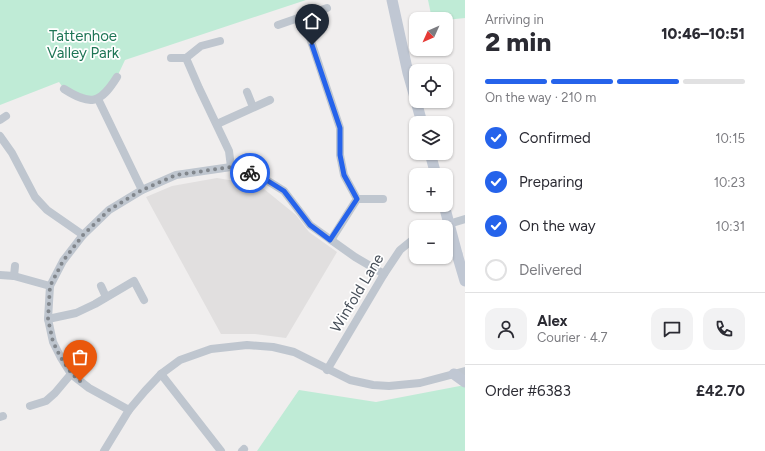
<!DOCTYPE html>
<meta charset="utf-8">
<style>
:root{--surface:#fff;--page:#f2f2f3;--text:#2b2b33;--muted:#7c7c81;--line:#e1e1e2;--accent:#2563eb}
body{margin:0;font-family:Figtree,sans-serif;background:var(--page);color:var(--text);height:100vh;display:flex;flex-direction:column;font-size:15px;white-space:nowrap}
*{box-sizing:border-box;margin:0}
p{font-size:13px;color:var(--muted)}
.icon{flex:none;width:22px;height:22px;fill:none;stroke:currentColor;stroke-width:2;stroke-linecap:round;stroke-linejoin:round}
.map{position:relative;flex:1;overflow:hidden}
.sheet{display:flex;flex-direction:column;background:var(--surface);width:300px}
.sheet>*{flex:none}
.needle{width:26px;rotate:225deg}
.tools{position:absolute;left:409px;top:12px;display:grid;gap:8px}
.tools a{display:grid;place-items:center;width:44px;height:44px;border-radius:8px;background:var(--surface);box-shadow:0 1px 3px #0004;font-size:20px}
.pin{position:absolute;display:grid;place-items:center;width:34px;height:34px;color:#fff;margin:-41px -17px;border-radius:50% 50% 50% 0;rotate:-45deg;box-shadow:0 0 4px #0007}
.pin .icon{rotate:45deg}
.courier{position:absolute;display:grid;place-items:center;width:40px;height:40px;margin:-20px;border:3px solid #2563eb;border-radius:50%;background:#fff;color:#222;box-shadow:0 1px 5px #0007}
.headline em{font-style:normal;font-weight:800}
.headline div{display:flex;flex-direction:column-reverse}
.headline{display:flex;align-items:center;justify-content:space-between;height:68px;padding:0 20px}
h1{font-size:26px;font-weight:800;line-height:30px}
.bar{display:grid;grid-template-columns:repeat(4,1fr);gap:6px 4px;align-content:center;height:48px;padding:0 20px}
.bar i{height:5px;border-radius:3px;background:var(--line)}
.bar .selected{background:var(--accent)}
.bar p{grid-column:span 4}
.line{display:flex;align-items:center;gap:10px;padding:0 20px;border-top:1px solid var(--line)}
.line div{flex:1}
.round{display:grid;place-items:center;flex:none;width:42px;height:42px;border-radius:12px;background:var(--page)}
ol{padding:0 20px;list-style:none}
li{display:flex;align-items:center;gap:12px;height:44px}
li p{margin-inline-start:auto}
li .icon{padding:4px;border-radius:50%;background:var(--accent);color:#fff;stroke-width:4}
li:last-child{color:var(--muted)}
li i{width:22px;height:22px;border:2px solid var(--line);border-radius:50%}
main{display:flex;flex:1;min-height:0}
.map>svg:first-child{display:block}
.education{fill:#e1dfdf}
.green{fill:#bfebd6}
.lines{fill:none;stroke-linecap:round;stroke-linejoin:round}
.street{stroke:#bfc6cf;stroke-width:8}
.secondary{stroke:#c0c7d3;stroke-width:11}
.secondary-bridge{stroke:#c0c7d3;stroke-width:11}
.done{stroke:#82878d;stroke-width:4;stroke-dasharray:0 7.2}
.route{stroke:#2563eb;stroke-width:5}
.labels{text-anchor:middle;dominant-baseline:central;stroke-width:3.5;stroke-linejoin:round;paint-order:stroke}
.park-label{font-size:15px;fill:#1e7555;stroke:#fff}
.street-label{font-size:15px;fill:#474f59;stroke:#fff}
</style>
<main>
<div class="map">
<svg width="465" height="451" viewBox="0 0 465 451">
<rect width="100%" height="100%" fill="#f0eeee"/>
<path class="education" d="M217,178L247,183L264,189L296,215L309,232L337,252L286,338L255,334H221L146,197L172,186Z"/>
<g class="green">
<path d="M0,0H306L125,60L117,77L98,99L64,89L59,82L0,105Z"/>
<path d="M428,0H465V18L446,20L432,19Z"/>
<path d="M465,385V451H257L299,390L376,402Z"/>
</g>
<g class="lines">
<g class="street">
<path d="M303,17L340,128V155L344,175L357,199L331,240"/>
<path d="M278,25L327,8"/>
<path d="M171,58H186L201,46L220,41"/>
<path d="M186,58L199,88L229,151L231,167"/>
<path d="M64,89C91,106 100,104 117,77"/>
<path d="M247,92L253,107"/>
<path d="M98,99L142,190"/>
<path d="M0,120L6,116"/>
<path d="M217,124L270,100"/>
<path d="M0,136L12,153L35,197L47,210L83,235"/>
<path d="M357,199H383"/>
<path d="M439,227L465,219"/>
<path d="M0,275L14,276L50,286"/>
<path d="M14,276L15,266"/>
<path d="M101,286L106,297"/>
<path d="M48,319L76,313L95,304L134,281L144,300"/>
<path d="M327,370L384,274L400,250L416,237"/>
<path d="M161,374L221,451"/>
<path d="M30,406L46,401L55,393L71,374"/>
<path d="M129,410L89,388L71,374L61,358L53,342L48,319L50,286L63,261L83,235L109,210L142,190L176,175L231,167L260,176L284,191L310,225L355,257L384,274"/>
<path d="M0,417L3,416"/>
<path d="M104,451L129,410L145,391L161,374L180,360L211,349L247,345L273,347L294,352L350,380L373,385L389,386L420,383L465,371"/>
<path d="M242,451L244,449"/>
</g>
<g class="secondary">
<path d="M392,0L408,73L416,101"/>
<path d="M416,101L422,123"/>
<path d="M430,153L436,175"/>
<path d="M457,254L465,281"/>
<path d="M454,374L465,382"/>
</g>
<path class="secondary-bridge" d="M444,205L457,254"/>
</g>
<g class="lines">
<path class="done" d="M80,381L72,374L61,358L53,342L48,319L50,286L63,261L83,235L109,210L142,190L176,175L231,167L250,173"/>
<path class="route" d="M250,173L260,176L284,191L310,225L330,240L357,199L344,175L340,155V128L312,45"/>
</g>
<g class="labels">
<g class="park-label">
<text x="83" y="36">Tattenhoe<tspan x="83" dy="17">Valley Park</tspan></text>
</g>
<g class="street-label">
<text transform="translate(357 293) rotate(-59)">Winfold Lane</text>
</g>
</g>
</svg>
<div class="tools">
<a><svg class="needle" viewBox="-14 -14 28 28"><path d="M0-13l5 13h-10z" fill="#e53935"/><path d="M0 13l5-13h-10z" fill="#7c7c81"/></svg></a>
<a><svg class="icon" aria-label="locate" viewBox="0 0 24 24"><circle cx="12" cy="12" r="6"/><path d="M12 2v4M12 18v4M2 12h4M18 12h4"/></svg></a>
<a><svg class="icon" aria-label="layers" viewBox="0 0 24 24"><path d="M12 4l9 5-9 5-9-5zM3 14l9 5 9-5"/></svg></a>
<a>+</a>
<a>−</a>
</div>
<div class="pin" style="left:80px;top:381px;background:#ea580c"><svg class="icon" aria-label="bag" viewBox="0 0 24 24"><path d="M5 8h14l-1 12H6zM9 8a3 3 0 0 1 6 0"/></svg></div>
<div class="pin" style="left:312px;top:45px;background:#1f2937"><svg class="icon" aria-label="home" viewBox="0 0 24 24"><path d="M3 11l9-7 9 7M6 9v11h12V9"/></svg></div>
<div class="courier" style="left:250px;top:173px"><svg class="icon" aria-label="bike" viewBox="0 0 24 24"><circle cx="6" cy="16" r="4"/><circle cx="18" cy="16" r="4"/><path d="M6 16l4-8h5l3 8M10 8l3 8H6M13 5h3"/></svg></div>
</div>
<section class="sheet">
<div class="headline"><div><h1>2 min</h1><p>Arriving in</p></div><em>10:46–10:51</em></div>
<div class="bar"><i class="selected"></i><i class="selected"></i><i class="selected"></i><i></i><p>On the way · 210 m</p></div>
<ol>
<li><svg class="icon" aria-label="check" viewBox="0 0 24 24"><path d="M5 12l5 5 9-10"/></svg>Confirmed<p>10:15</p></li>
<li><svg class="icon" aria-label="check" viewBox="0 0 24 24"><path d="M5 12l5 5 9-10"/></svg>Preparing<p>10:23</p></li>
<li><svg class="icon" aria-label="check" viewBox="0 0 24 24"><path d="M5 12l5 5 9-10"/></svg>On the way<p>10:31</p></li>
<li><i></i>Delivered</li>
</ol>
<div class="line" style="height:72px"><a class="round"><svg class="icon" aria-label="person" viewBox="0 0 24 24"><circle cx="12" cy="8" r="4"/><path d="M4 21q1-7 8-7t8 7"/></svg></a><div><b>Alex</b><p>Courier · 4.7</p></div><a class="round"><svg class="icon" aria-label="chat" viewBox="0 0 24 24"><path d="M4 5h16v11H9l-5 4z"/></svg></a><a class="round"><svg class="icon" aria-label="phone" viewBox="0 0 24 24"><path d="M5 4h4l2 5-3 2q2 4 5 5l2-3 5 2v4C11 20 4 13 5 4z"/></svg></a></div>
<div class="line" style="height:52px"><div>Order #6383</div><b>£42.70</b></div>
</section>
</main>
